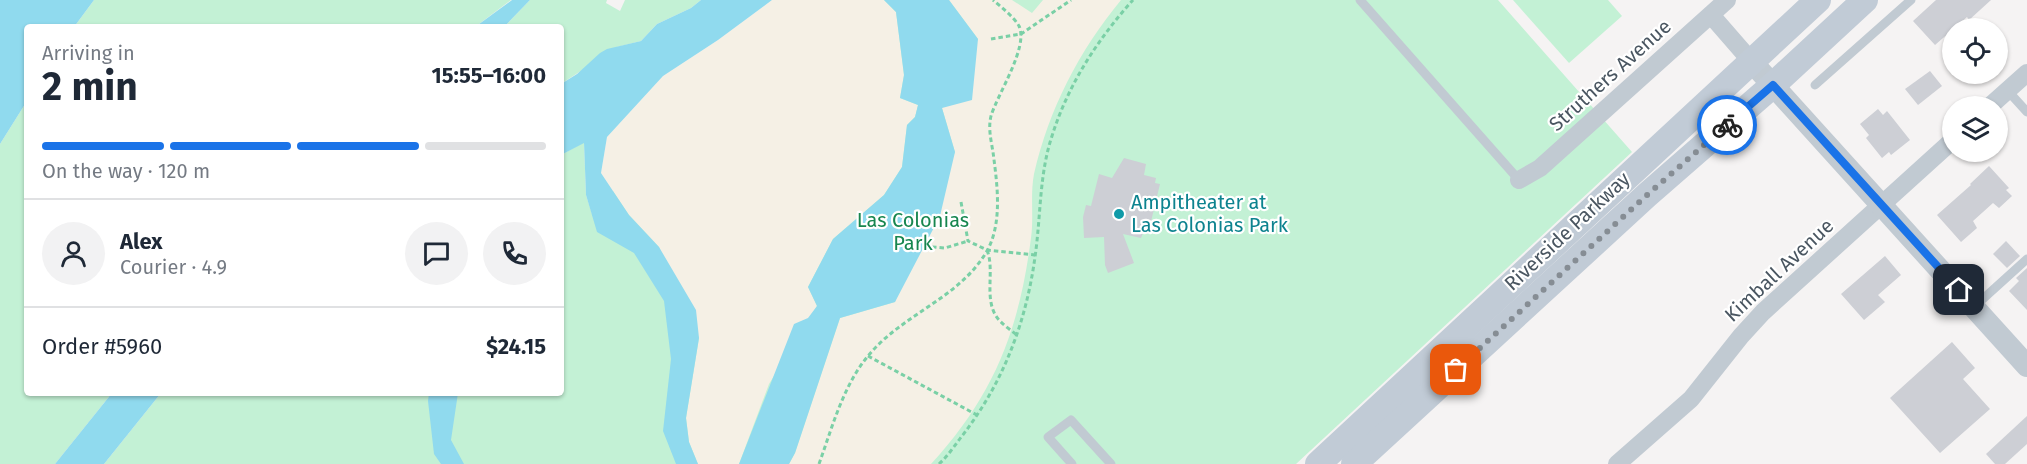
<!DOCTYPE html>
<meta charset="utf-8">
<style>
:root{--surface:#fff;--page:#f2f2f3;--text:#1f2937;--muted:#747a83;--line:#e0e1e3;--accent:#1a73e8}
body{margin:0;font-family:"Fira Sans",sans-serif;background:var(--page);color:var(--text);height:100vh;display:flex;flex-direction:column;font-size:22px;white-space:nowrap}
*{box-sizing:border-box;margin:0}
p{font-size:20px;color:var(--muted)}
.icon{flex:none;width:33px;height:33px;fill:none;stroke:currentColor;stroke-width:2;stroke-linecap:round;stroke-linejoin:round}
.map{position:relative;flex:1;overflow:hidden}
.drawer{position:absolute;left:24px;top:24px;width:540px;height:372px;display:flex;flex-direction:column;background:var(--surface);border-radius:6px;box-shadow:0 2px 4px #0004}
.drawer>*{flex:none}
.fabs{position:absolute;left:1942px;top:18px;display:grid;gap:12px}
.fabs a{display:grid;place-items:center;width:66px;height:66px;border-radius:50%;background:var(--surface);box-shadow:0 2px 4px #0004;font-size:30px}
.pin{position:absolute;display:grid;place-items:center;width:51px;height:51px;color:#fff;margin:-26px;border-radius:12px;box-shadow:0 3px 9px #0006}
.courier{position:absolute;display:grid;place-items:center;width:60px;height:60px;margin:-30px;border:4px solid #1a73e8;border-radius:50%;background:#fff;color:#222;box-shadow:0 2px 8px #0007}
.head em{font-style:normal;font-weight:700}
.head div{display:flex;flex-direction:column-reverse}
.head{display:flex;align-items:center;justify-content:space-between;height:102px;padding:0 18px}
h1{font-size:39px;font-weight:700;line-height:45px}
.bar{display:grid;grid-template-columns:repeat(4,1fr);gap:9px 6px;align-content:center;height:72px;padding:0 18px}
.bar i{height:8px;border-radius:4px;background:var(--line)}
.bar .current{background:var(--accent)}
.bar p{grid-column:span 4}
.line{display:flex;align-items:center;gap:15px;padding:0 18px;border-top:2px solid var(--line)}
.line div{flex:1}
.round{display:grid;place-items:center;flex:none;width:63px;height:63px;border-radius:32px;background:var(--page)}
.map>svg:first-child{display:block}
.green{fill:#c3f1d5}
.sand{fill:#f5f0e5}
.water{fill:#90daee}
.building{fill:#cdcfd5}
.lines{fill:none;stroke-linecap:round;stroke-linejoin:round}
.path{stroke:#7ad0a6;stroke-width:3;stroke-dasharray:4.5 3;stroke-linecap:butt}
.service{stroke:#c1cad2;stroke-width:9}
.minor{stroke:#c1cad2;stroke-width:18}
.tertiary{stroke:#c1cad2;stroke-width:22}
.secondary{stroke:#c1cbd6;stroke-width:26}
.done{stroke:#868d94;stroke-width:6;stroke-dasharray:0 10.8}
.route{stroke:#1a73e8;stroke-width:8}
.culture-dot{fill:#0f9aa8;stroke:#fff;stroke-width:2}
.labels{text-anchor:middle;dominant-baseline:central;stroke-width:4.5;stroke-linejoin:round;paint-order:stroke}
.street-label{font-size:20px;fill:#4a5661;stroke:#fff}
.culture-label{font-size:20px;fill:#0d838f;stroke:#fff;text-anchor:start}
.park-label{font-size:20px;fill:#17864f;stroke:#fff}
</style>
<div class="map">
<svg width="2027" height="464" viewBox="0 0 2027 464">
<rect width="100%" height="100%" fill="#f5f3f3"/>
<g class="green">
<path d="M94,0H511L475,27H74Z"/>
<path d="M530,0H607L606,3L620,11L625,0H701L691,8L657,24L641,41L617,47L561,84V27H504Z"/>
<path d="M789,0H1498L1632,152L1296,464H104L161,393H561V155L584,142L586,195L592,214Z"/>
<path d="M1513,0H1608L1622,16L1569,63Z"/>
<path d="M27,101V393H112L55,464H0V144Z"/>
</g>
<g class="sand">
<path d="M772,0H884L896,12L904,75L900,98L918,105L915,117L907,125L902,167L884,195L833,239L808,287L817,306L769,384L739,464H698L689,442L686,418L699,338L659,247L629,215L601,173L607,137L663,76L718,40Z"/>
<path d="M949,0H1012L1032,13L1043,0H1121C1079,51 1049,109 1034,174C1030,195 1034,217 1031,238C1019,331 994,395 931,464H789L795,453L840,318L895,302L955,152L942,108L978,39Z"/>
</g>
<g class="water">
<path d="M0,0H94L74,27H27V101L0,144Z"/>
<path d="M512,0H530L504,27H475Z"/>
<path d="M701,0H772L718,40L663,76L607,137L601,173L629,215L659,247L696,310L699,338L686,418L689,442L698,464H676L663,431L671,359L664,301L634,253L597,232L586,195L584,143L561,155V84L577,74L600,53L607,49L641,41L657,24L691,8Z"/>
<path d="M884,0H949L978,39L972,100L942,108L955,152L940,216L895,302L840,318L795,453L789,464H739L794,324L808,318L817,306L808,287L833,239L884,195L902,167L907,125L915,117L918,105L900,98L904,75L896,12Z"/>
<path d="M112,393H161L104,464H55Z"/>
<path d="M429,393H458L451,440L464,464H441L434,454L428,401Z"/>
</g>
<g class="building">
<path d="M1936,0H1991L1969,20L1967,17L1935,45L1913,21Z"/>
<path d="M1930,71L1942,86L1918,105L1905,89Z"/>
<path d="M1878,109L1883,115L1887,111L1910,140L1891,155L1889,152L1882,158L1866,138L1869,135L1860,124Z"/>
<path d="M1124,158L1146,164L1144,175L1156,178L1155,183L1160,184L1148,234L1143,233L1141,238L1123,234L1134,263L1108,273L1105,265L1104,237L1084,238L1083,217L1086,205L1091,206L1099,174L1112,178Z"/>
<path d="M1989,166L2009,188L2006,190L2012,196L1999,208L1993,203L1973,221L1977,228L1961,242L1937,215L1971,185L1970,184Z"/>
<path d="M2006,241L2020,256L2007,268L1993,254Z"/>
<path d="M1885,256L1901,275L1878,295L1885,302L1864,320L1841,294Z"/>
<path d="M2027,268V310L2009,291L2019,281L2016,278Z"/>
<path d="M1952,342L1975,368L1963,379L1990,409L1940,453L1890,398Z"/>
<path d="M2027,416V444L2005,464H1995L1986,454Z"/>
</g>
<g class="lines">
<g class="path">
<path d="M991,39L1021,34L1071,0"/>
<path d="M961,202L968,241L987,250L1035,255"/>
<path d="M932,247L945,248L968,241"/>
<path d="M987,250C995,270 984,297 996,316C1001,324 1011,330 1018,336"/>
<path d="M868,356L977,415"/>
<path d="M819,464C832,428 843,386 868,356C902,314 959,299 987,251C1003,222 997,183 993,152C991,140 988,128 991,116C997,95 1029,47 1019,26C1014,17 1001,7 993,0"/>
<path d="M939,464C948,456 955,445 962,436C1003,383 1026,323 1035,257C1041,216 1039,175 1052,136C1068,85 1097,40 1133,0"/>
</g>
<g class="service">
<path d="M1360,0L1519,180"/>
<path d="M1815,85L1911,0"/>
<path d="M2007,90L2027,112"/>
<path d="M1974,307L2027,259"/>
<path d="M1072,464L1048,437L1071,420L1111,464"/>
</g>
<g class="minor">
<path d="M1711,15L1751,61"/>
<path d="M1990,106L2027,73"/>
<path d="M1519,180L1540,168L1727,0"/>
<path d="M1617,464L1691,399L1741,336L1763,312L1953,140"/>
</g>
<path class="tertiary" d="M1751,61L2027,366"/>
<g class="secondary">
<path d="M1318,464L1818,0"/>
<path d="M1354,464L1647,195L1773,85L1865,0"/>
</g>
</g>
<g class="lines">
<path class="done" d="M1456,370L1647,195L1727,125"/>
<path class="route" d="M1727,125L1773,85L1959,290"/>
</g>
<circle class="culture-dot" cx="1119" cy="214" r="6"/>
<g class="labels">
<g class="street-label">
<text transform="translate(1610 75) rotate(-42)">Struthers Avenue</text>
<text transform="translate(1567 231) rotate(-43)">Riverside Parkway</text>
<text transform="translate(1779 270) rotate(-43)">Kimball Avenue</text>
</g>
<g class="culture-label">
<text x="1131" y="202">Ampitheater at<tspan x="1131" dy="23">Las Colonias Park</tspan></text>
</g>
<g class="park-label">
<text x="913" y="220">Las Colonias<tspan x="913" dy="23">Park</tspan></text>
</g>
</g>
</svg>
<div class="fabs">
<a><svg class="icon" aria-label="locate" viewBox="0 0 24 24"><circle cx="12" cy="12" r="6"/><path d="M12 2v4M12 18v4M2 12h4M18 12h4"/></svg></a>
<a><svg class="icon" aria-label="layers" viewBox="0 0 24 24"><path d="M12 4l9 5-9 5-9-5zM3 14l9 5 9-5"/></svg></a>
</div>
<div class="pin" style="left:1456px;top:370px;background:#ea580c"><svg class="icon" aria-label="bag" viewBox="0 0 24 24"><path d="M5 8h14l-1 12H6zM9 8a3 3 0 0 1 6 0"/></svg></div>
<div class="pin" style="left:1959px;top:290px;background:#1f2937"><svg class="icon" aria-label="home" viewBox="0 0 24 24"><path d="M3 11l9-7 9 7M6 9v11h12V9"/></svg></div>
<div class="courier" style="left:1727px;top:125px"><svg class="icon" aria-label="bike" viewBox="0 0 24 24"><circle cx="6" cy="16" r="4"/><circle cx="18" cy="16" r="4"/><path d="M6 16l4-8h5l3 8M10 8l3 8H6M13 5h3"/></svg></div>
<section class="drawer">
<div class="head"><div><h1>2 min</h1><p>Arriving in</p></div><em>15:55–16:00</em></div>
<div class="bar"><i class="current"></i><i class="current"></i><i class="current"></i><i></i><p>On the way · 120 m</p></div>
<div class="line" style="height:108px"><a class="round"><svg class="icon" aria-label="person" viewBox="0 0 24 24"><circle cx="12" cy="8" r="4"/><path d="M4 21q1-7 8-7t8 7"/></svg></a><div><b>Alex</b><p>Courier · 4.9</p></div><a class="round"><svg class="icon" aria-label="chat" viewBox="0 0 24 24"><path d="M4 5h16v11H9l-5 4z"/></svg></a><a class="round"><svg class="icon" aria-label="phone" viewBox="0 0 24 24"><path d="M5 4h4l2 5-3 2q2 4 5 5l2-3 5 2v4C11 20 4 13 5 4z"/></svg></a></div>
<div class="line" style="height:78px"><div>Order #5960</div><b>$24.15</b></div>
</section>
</div>
